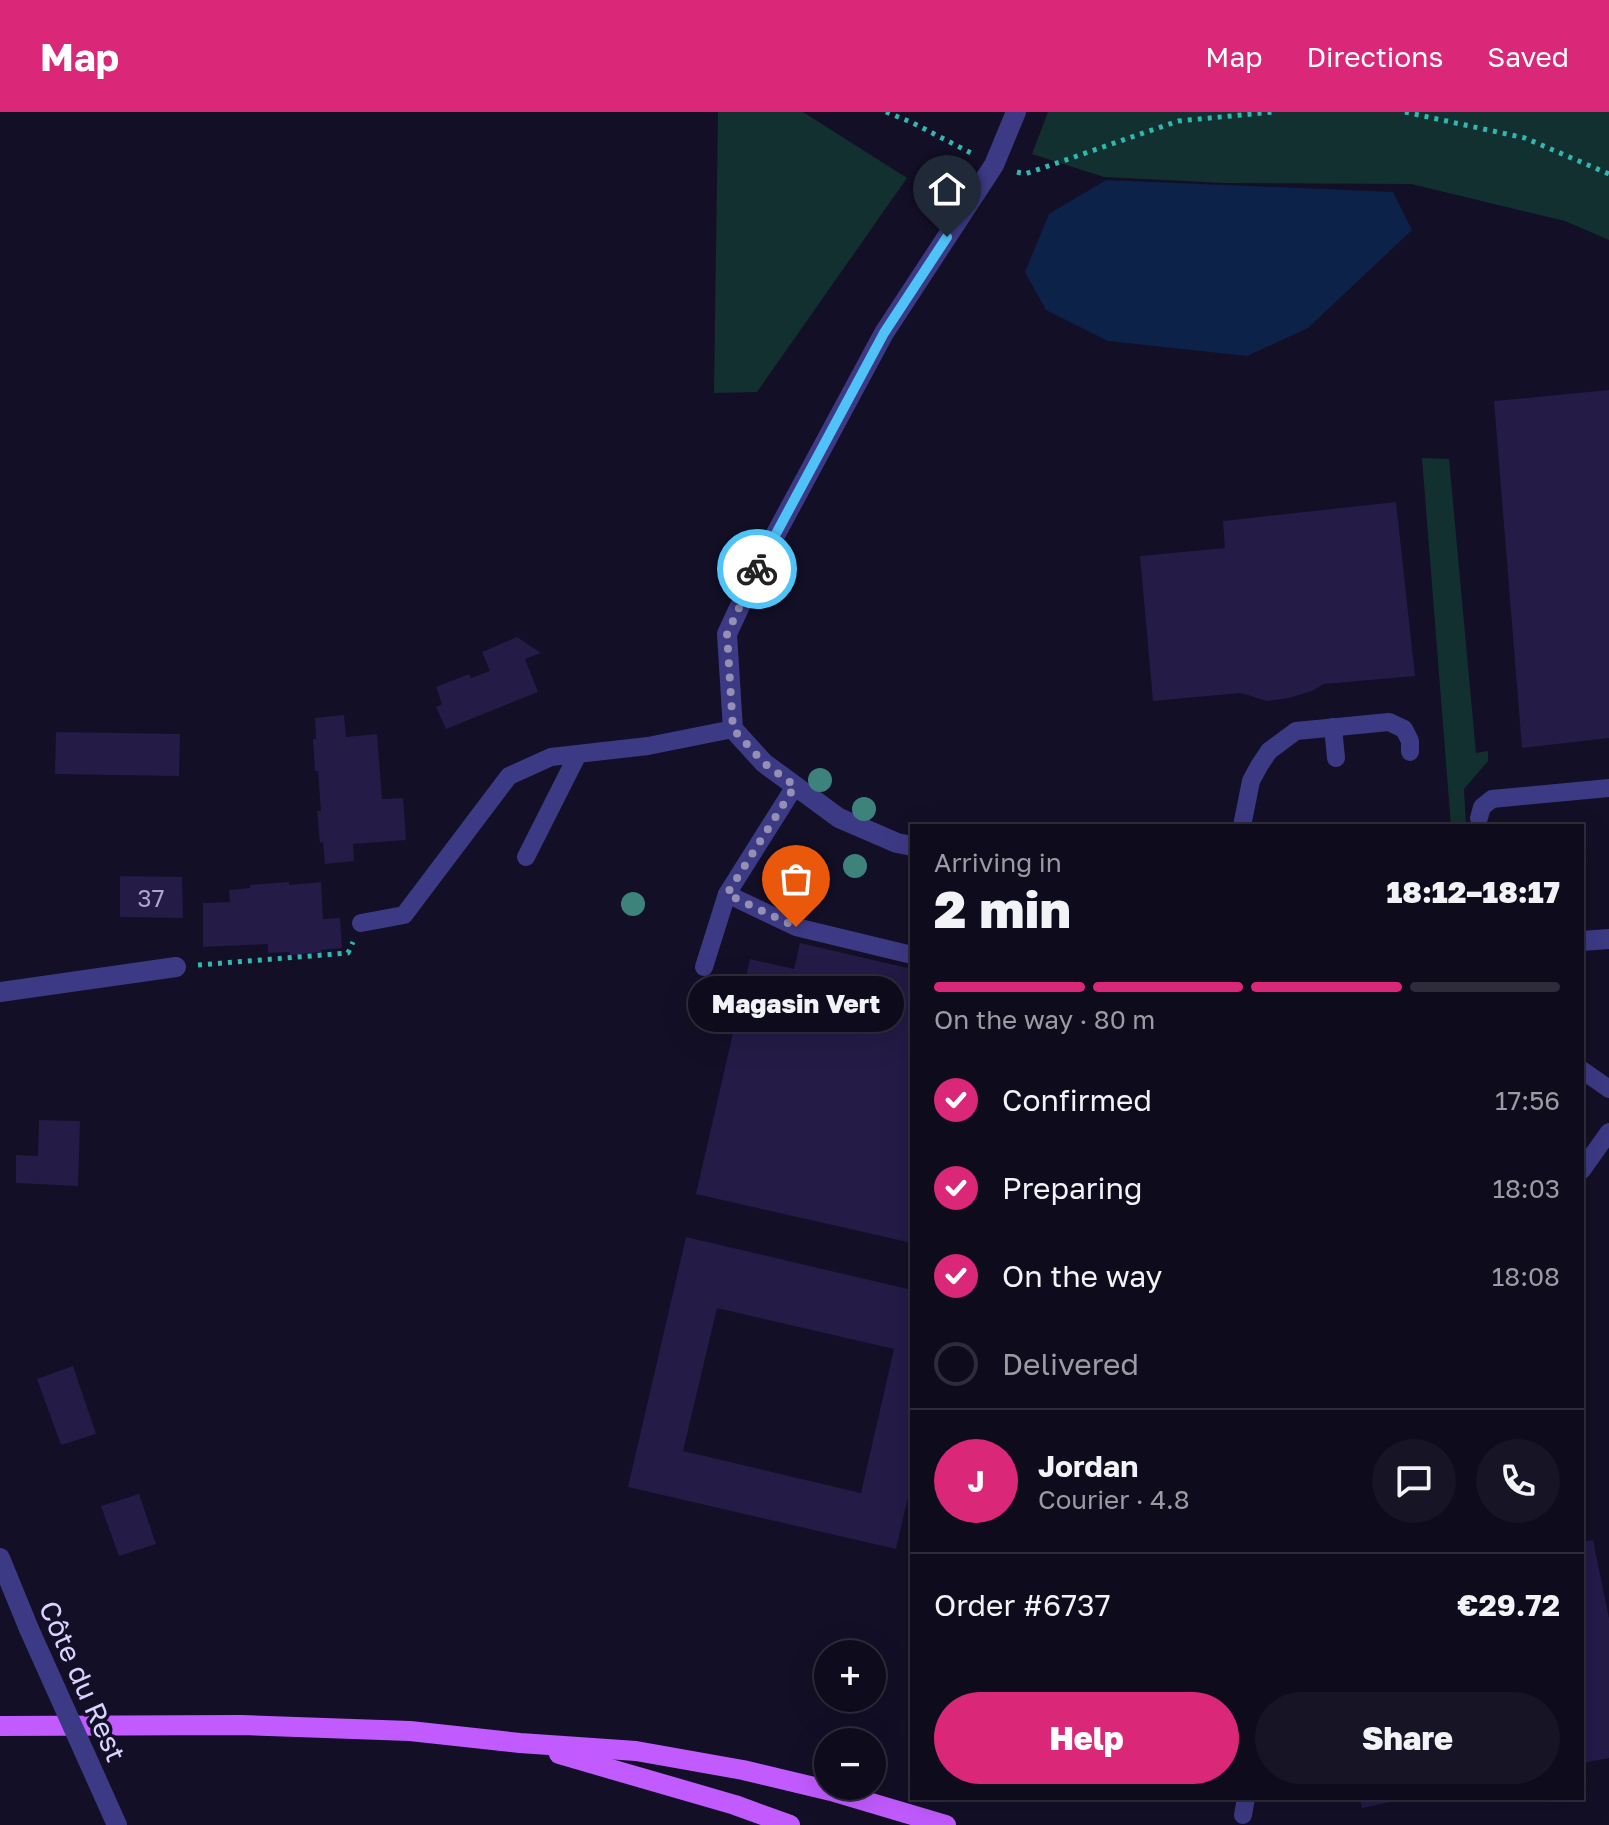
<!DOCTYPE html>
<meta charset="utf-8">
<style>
:root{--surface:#0e0b1c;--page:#171425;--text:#f1f3f6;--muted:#9b9ba3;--line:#2e2b3b;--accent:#db2777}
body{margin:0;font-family:"Golos Text",sans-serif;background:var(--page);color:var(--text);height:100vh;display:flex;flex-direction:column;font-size:30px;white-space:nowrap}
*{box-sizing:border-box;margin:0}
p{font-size:26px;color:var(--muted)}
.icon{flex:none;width:44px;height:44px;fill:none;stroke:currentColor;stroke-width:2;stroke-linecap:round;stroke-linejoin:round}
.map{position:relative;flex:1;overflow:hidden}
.side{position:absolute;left:910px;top:712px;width:674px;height:976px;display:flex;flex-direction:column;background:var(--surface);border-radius:0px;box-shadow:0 8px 32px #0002,0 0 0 2px var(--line)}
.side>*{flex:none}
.tools{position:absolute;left:814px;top:1528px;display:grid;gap:16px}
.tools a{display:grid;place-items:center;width:72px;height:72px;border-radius:50%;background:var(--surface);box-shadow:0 8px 32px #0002,0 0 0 2px var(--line);font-size:40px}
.pin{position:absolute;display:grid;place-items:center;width:68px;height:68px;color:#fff;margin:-82px -34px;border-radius:50% 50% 50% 0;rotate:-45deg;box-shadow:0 0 8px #0007}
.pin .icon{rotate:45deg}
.courier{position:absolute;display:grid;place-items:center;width:80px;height:80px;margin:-40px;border:6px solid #4fc3f7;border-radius:50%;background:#fff;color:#222;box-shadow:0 2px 10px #0007}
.bubble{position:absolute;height:56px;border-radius:28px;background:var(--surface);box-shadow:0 8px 32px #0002,0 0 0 2px var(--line);font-size:26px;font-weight:800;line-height:56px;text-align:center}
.overview em{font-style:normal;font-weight:800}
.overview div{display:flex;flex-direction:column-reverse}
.overview{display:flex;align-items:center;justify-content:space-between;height:136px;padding:0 24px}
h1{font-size:52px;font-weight:800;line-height:60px}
.bar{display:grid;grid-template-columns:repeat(4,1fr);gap:12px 8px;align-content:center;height:96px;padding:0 24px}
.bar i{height:10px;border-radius:6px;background:var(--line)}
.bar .selected{background:var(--accent)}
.bar p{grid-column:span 4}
.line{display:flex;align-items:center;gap:20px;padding:0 24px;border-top:2px solid var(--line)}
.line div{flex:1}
.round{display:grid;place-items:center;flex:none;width:84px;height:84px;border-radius:42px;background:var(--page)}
ol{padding:0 24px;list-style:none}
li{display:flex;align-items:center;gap:24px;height:88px}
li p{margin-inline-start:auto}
li .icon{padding:8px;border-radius:50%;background:var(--accent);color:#fff;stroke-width:4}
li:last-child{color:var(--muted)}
li i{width:44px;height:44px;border:4px solid var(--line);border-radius:50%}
.primary-button{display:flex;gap:16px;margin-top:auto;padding:16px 24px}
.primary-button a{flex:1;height:92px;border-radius:48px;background:var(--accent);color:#fff;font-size:32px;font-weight:800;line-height:92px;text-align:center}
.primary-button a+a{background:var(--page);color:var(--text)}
header{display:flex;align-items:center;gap:48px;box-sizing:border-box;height:112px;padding:0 40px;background:var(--accent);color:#fff}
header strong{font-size:38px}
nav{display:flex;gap:44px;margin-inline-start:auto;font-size:28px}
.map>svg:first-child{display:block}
.green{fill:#12302f}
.water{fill:#0c2248}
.building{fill:#241b47;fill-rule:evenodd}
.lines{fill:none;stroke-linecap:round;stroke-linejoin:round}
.path{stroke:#2fb8b0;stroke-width:5;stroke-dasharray:4 6;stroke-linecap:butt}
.service{stroke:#3d3a85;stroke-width:18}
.minor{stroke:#3d3a85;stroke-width:20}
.tertiary{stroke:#3d3a85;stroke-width:20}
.primary{stroke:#c25bff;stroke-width:20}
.tertiary-bridge{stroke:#3d3a85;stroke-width:20}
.tree{fill:#3d827b}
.done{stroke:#948fb3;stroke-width:8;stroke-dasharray:0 14.4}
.route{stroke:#4fc3f7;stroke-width:10}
.labels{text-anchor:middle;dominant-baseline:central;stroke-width:7;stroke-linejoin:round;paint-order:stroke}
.number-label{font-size:24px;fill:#aca6d1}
.street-label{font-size:28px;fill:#d9d4ff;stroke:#130f26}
</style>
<header>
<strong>Map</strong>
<nav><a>Map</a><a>Directions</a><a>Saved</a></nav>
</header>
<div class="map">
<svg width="1609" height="1713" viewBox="0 0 1609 1713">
<rect width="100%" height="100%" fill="#130f26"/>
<g class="green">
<path d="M718,0H803L907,66L757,280L714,281Z"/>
<path d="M1048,0H1609V128L1565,109L1411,72L1224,71L1104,65L1032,42Z"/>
<path d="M1422,346L1449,347L1476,641L1488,639V649L1464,677L1466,714H1451Z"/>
</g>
<path class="water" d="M1106,68L1393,80L1412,118L1308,216L1247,244L1108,229L1046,198L1025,160L1049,102Z"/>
<g class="building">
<path d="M1609,278V626L1522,636L1494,289Z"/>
<path d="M1396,390L1415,564L1324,572L1312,579L1289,586L1267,589L1241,581L1153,589L1140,444L1225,436L1223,409Z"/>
<path d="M517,525L541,541L525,547L538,580L446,617L436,595L442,592L436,575L469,562L471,566L490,559L482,540Z"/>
<path d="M344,603L346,625L377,622L382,687L403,686L406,728L353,732L354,749L325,752L323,730L320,731L317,699H321L318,659H315L313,627H316L315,606Z"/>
<path d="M56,620L180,622L179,664L55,662Z"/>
<path d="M120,764L182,765L183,806L120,805Z"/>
<path d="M289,770V773L321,770L323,807L340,806L342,836L321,838V840L290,843L289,840L268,841V832L203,835V791L230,790L229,778L250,776V773Z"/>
<path d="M800,831L912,857V1131L696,1082L750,847L794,857Z"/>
<path d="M39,1008L80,1009L78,1074L16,1071V1043L38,1044Z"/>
<path d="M686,1125L912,1178V1368L896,1437L628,1375ZM717,1196L894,1237L861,1381L683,1339Z"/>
<path d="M73,1254L96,1322L61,1333L37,1267Z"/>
<path d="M139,1382L156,1432L119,1444L101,1394Z"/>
<path d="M1593,1428L1609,1506V1646L1582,1651V1430Z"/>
<path d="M1360,1686H1404V1687L1362,1696Z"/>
</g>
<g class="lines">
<g class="path">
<path d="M886,0L913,11L971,41"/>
<path d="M1405,0L1525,26L1609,62"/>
<path d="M1017,60L1025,62L1178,9L1273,0"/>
<path d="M198,853L348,841L353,830"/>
</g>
<g class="service">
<path d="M1333,615L1336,646"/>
<path d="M795,674L727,782L796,815L912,843"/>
<path d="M1479,706L1482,695L1492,687L1609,676"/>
<path d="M1242,714L1251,669L1259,654L1269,639L1296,619L1389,610L1404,617L1410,629V640"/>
<path d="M526,745L578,642"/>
<path d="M361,811L404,803L509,664L551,645L648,634L733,617"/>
<path d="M704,855L727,782"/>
<path d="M1582,958L1609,977"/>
<path d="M1582,1058L1609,1020"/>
<path d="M1243,1703L1246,1686"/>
</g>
<g class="minor">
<path d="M912,734L897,731L839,706L764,651L733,617L727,522L758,455L884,221L994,53L1016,0"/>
<path d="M1582,829L1609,827"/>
<path d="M0,880L176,855"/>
</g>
<path class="tertiary" d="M0,1446L29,1517"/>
<g class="primary">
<path d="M0,1614L242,1613L410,1619L520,1631L636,1639L743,1658L831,1679L946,1713"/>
<path d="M559,1642L735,1693L790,1713"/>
</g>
<path class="tertiary-bridge" d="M29,1517L117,1713"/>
</g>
<g class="tree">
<circle cx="820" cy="668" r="12"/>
<circle cx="864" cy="697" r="12"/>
<circle cx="855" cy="754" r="12"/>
<circle cx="633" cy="792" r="12"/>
</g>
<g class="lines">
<path class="done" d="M757,457L727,522L733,617L764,651L795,674L727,782L796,815"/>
<path class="route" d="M757,457L884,221L947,125"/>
</g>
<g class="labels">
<g class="number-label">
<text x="151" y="785">37</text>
</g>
<g class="street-label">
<text transform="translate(83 1569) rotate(66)">Côte du Rest</text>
</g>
</g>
</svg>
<div class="tools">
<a>+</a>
<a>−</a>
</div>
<div class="pin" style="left:796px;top:815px;background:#ea580c"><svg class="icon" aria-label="bag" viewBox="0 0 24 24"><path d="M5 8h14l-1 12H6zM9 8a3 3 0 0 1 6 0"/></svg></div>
<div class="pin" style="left:947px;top:125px;background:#1f2937"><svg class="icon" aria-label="home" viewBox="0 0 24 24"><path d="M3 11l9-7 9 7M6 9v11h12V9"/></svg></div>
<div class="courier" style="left:757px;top:457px"><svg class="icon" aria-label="bike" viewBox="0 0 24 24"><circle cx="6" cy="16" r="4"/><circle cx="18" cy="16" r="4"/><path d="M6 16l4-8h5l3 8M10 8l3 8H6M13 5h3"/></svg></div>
<div class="bubble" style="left:688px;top:864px;width:216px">Magasin Vert</div>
<section class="side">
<div class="overview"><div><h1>2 min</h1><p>Arriving in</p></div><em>18:12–18:17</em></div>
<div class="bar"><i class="selected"></i><i class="selected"></i><i class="selected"></i><i></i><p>On the way · 80 m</p></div>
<ol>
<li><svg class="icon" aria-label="check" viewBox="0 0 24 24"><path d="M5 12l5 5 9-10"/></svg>Confirmed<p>17:56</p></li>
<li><svg class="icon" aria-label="check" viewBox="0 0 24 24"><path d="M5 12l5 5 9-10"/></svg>Preparing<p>18:03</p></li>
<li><svg class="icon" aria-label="check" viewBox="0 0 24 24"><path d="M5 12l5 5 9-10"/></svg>On the way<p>18:08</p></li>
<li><i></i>Delivered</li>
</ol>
<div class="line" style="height:144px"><b class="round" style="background:var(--accent);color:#fff">J</b><div><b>Jordan</b><p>Courier · 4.8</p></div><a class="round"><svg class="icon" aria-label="chat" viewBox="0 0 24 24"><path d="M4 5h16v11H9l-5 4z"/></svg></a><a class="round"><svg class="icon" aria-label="phone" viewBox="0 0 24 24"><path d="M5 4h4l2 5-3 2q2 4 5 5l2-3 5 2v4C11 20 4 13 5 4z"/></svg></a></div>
<div class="line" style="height:104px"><div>Order #6737</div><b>€29.72</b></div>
<div class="primary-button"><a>Help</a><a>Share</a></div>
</section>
</div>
